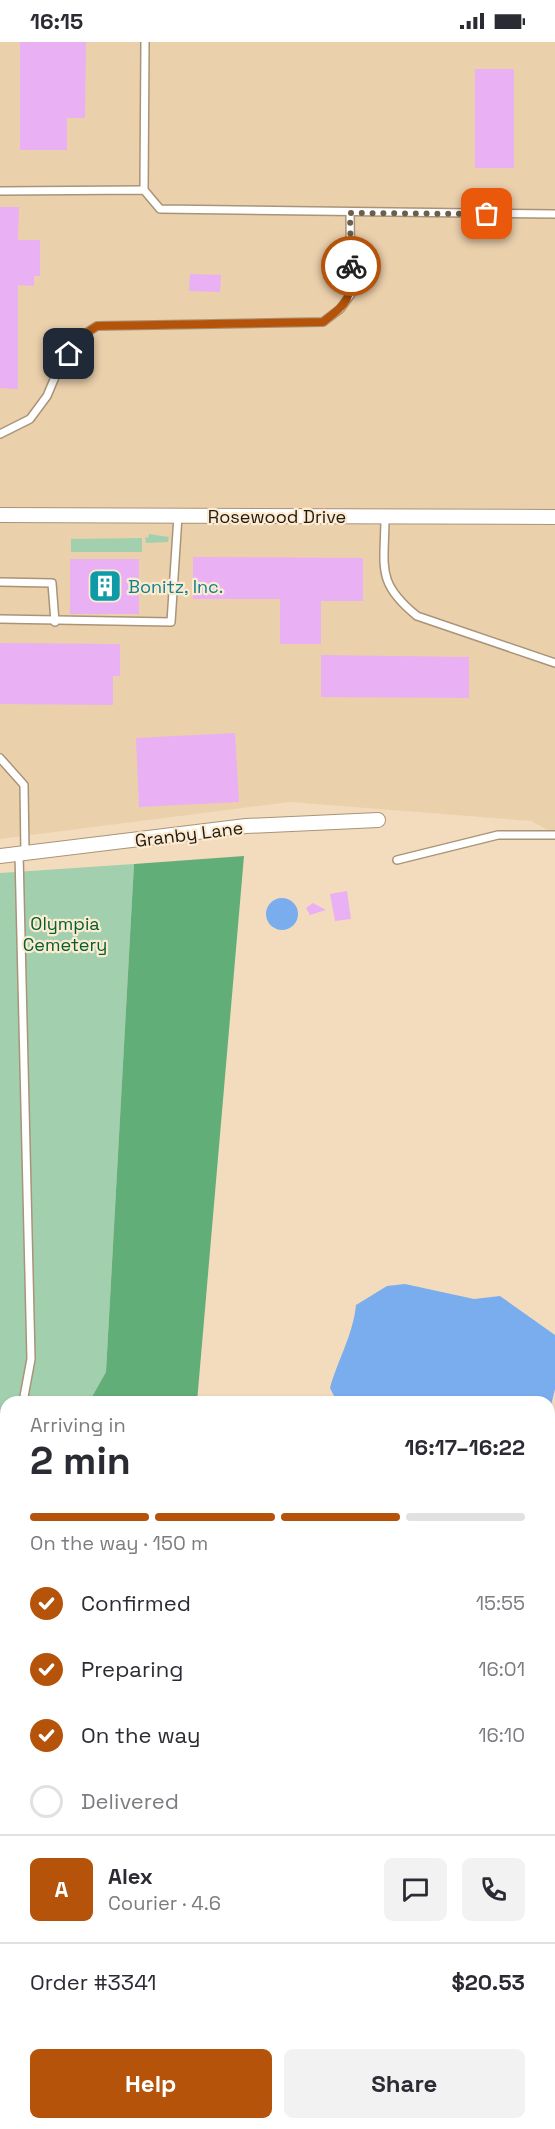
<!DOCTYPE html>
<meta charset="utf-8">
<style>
:root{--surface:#fff;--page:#f2f2f3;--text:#2b2b33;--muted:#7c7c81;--line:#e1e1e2;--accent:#b45309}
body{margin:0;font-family:"Space Grotesk",sans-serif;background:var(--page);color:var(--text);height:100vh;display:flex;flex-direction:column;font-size:22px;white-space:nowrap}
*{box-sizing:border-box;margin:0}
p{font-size:20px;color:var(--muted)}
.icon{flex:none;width:33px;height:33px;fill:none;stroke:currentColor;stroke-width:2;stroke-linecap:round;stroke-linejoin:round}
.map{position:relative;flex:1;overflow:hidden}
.panel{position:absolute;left:0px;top:1354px;width:555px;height:734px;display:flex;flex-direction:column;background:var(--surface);border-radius:18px 18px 0 0;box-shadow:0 2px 4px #0004}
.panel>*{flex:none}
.pin{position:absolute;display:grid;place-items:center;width:51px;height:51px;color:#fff;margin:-26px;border-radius:12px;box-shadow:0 3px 9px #0006}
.courier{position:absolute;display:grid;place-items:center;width:60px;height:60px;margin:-30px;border:4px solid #b45309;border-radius:50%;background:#fff;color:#222;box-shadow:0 2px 8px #0007}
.overview em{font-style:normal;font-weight:700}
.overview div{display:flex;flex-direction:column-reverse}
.overview{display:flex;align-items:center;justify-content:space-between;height:102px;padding:0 30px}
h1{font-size:39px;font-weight:700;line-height:45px}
.bar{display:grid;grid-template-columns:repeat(4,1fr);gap:9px 6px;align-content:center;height:72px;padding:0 30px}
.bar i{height:8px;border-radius:4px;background:var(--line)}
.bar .selected{background:var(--accent)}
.bar p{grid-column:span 4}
.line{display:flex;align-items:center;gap:15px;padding:0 30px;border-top:2px solid var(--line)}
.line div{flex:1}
.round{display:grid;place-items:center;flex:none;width:63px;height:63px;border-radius:9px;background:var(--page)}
ol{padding:0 30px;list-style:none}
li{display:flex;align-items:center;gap:18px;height:66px}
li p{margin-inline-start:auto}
li .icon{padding:6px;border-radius:50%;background:var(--accent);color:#fff;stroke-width:4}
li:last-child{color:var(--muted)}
li i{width:33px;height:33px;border:3px solid var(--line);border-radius:50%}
.cta{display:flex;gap:12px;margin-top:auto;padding:12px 30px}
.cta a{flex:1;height:69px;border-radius:9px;background:var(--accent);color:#fff;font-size:24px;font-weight:700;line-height:69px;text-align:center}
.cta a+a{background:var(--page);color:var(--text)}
.status{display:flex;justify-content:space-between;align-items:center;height:42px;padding:0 30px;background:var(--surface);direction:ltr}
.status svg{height:16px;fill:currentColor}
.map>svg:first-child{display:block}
.built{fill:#ebd0ac}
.green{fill:#a2d0ae}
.forest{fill:#61ae79}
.water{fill:#7aadee}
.building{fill:#e9b0f3}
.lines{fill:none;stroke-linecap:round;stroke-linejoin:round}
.lane-casing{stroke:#a99477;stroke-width:10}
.street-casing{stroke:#a99477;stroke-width:16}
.path{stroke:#998972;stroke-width:3;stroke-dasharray:3 4.5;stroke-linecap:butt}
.lane{stroke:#fff;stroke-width:7}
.street{stroke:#fff;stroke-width:14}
.done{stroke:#6b5e4c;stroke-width:6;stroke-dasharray:0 10.8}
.route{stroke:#b45309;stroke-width:8}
.labels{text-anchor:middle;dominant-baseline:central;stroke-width:4.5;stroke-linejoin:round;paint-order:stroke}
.street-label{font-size:18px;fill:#231a0f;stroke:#fcead1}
.culture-label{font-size:18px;fill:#0d838f;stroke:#fcead1;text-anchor:start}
.park-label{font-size:18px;fill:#00602f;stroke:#fcead1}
</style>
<div class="status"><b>16:15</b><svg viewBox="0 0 49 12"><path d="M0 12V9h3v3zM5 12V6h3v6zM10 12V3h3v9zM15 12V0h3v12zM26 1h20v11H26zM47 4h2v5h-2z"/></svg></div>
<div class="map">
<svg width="555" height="2087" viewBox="0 0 555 2087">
<rect width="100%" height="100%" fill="#f2dcbd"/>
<path class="built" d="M0,0H555V792L531,779L290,760L0,797Z"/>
<g class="green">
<path d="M149,492L169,495L168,500L146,501L145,495L148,496Z"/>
<path d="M142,496V510H71V497Z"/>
<path d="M134,822L106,1330L89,1360H6V1392L0,1388V831Z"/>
</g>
<g class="forest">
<path d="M244,814L197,1360H89L106,1330L134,822Z"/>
<path d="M0,1388L6,1392V1510H0Z"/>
</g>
<g class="water">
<circle cx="282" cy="872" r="16"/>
<path d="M405,1242L474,1257L500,1254L555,1293V1347L549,1372V1360H337L330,1346C338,1317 353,1293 356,1263L387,1244Z"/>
</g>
<g class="building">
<path d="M20,0H86L85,76H67V108H20Z"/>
<rect x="475" y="27" width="39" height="99"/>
<path d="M0,165H19L18,198H40V234H34V244L18,243V347L0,346Z"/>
<path d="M190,232L221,233L220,250L189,249Z"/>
<path d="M193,515L363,516V559H321V602H280V557H193Z"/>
<rect x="70" y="517" width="69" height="55"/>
<path d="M0,601L120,602V634H113V663L0,662Z"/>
<path d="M321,613L469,615V656L321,655Z"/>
<path d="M235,691L239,760L139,765L136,696Z"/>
<path d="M347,849L351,877L335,879L330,852Z"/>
<path d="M313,861L326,868L310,873L306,866Z"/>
</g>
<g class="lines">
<defs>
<g id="lane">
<path d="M144,148L145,0"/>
<path d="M0,149L144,148L160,167L555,172"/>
<path d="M0,392L30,377L47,354L58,328L80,295L97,284L323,280L340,267L351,252L350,171"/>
<path d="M385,474C385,525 375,540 417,574L555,621"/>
<path d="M0,540L52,541L55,580"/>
<path d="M0,577L171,580L178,474"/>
<path d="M0,716L24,743L25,812"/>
<path d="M19,812L31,1317L23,1360"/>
<path d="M397,818L498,793H555"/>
<path d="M0,1380L6,1378"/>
<path d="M549,1692L555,1659"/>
<path d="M464,2087L466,2082"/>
</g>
<g id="street">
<path d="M0,473L555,475"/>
<path d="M0,814L246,784L378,778"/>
</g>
</defs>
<use href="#lane" class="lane-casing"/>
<use href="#street" class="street-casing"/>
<path class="path" d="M105,2087L106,2082"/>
<use href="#lane" class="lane"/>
<use href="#street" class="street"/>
</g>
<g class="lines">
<path class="done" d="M351,224L350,171L487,172"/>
<path class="route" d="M69,312L80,295L97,284L323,280C349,260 351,257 351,224"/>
</g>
<defs>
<symbol id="building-square" viewBox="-11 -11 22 22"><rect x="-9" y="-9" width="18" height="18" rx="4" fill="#0f9aa8" stroke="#fcead1"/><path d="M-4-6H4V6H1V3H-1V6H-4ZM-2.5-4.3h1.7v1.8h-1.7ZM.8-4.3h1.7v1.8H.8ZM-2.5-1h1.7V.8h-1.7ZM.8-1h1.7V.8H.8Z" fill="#fff"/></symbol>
</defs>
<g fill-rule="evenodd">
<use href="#building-square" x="86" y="525" width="38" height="38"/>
</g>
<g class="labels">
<g class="street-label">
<text x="277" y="474">Rosewood Drive</text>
<text transform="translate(189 792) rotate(-7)">Granby Lane</text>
</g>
<g class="culture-label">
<text x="128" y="544">Bonitz, Inc.</text>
</g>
<g class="park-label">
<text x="65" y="881">Olympia<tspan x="65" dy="21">Cemetery</tspan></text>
</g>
</g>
</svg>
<div class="pin" style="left:487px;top:172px;background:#ea580c"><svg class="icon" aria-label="bag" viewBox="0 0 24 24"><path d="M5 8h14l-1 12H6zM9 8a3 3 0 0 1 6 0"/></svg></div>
<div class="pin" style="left:69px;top:312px;background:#1f2937"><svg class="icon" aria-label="home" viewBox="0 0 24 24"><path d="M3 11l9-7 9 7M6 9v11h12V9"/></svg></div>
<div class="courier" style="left:351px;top:224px"><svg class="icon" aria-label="bike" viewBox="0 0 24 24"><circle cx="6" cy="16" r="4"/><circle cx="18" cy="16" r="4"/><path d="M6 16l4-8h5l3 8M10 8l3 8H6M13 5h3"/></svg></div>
<section class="panel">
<div class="overview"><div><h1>2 min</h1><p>Arriving in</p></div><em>16:17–16:22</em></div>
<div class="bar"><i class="selected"></i><i class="selected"></i><i class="selected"></i><i></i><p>On the way · 150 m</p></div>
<ol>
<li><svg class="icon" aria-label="check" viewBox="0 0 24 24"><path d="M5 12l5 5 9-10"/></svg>Confirmed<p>15:55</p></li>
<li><svg class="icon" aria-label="check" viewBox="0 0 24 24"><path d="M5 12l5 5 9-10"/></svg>Preparing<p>16:01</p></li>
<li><svg class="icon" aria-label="check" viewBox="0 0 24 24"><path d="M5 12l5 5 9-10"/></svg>On the way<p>16:10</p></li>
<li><i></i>Delivered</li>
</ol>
<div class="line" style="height:108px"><b class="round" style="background:var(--accent);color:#fff">A</b><div><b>Alex</b><p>Courier · 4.6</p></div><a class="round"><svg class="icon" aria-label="chat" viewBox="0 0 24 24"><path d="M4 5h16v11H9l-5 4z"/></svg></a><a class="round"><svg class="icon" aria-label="phone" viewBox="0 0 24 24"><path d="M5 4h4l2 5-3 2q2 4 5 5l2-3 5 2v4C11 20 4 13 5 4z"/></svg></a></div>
<div class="line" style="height:78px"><div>Order #3341</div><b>$20.53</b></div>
<div class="cta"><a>Help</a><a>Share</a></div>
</section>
</div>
